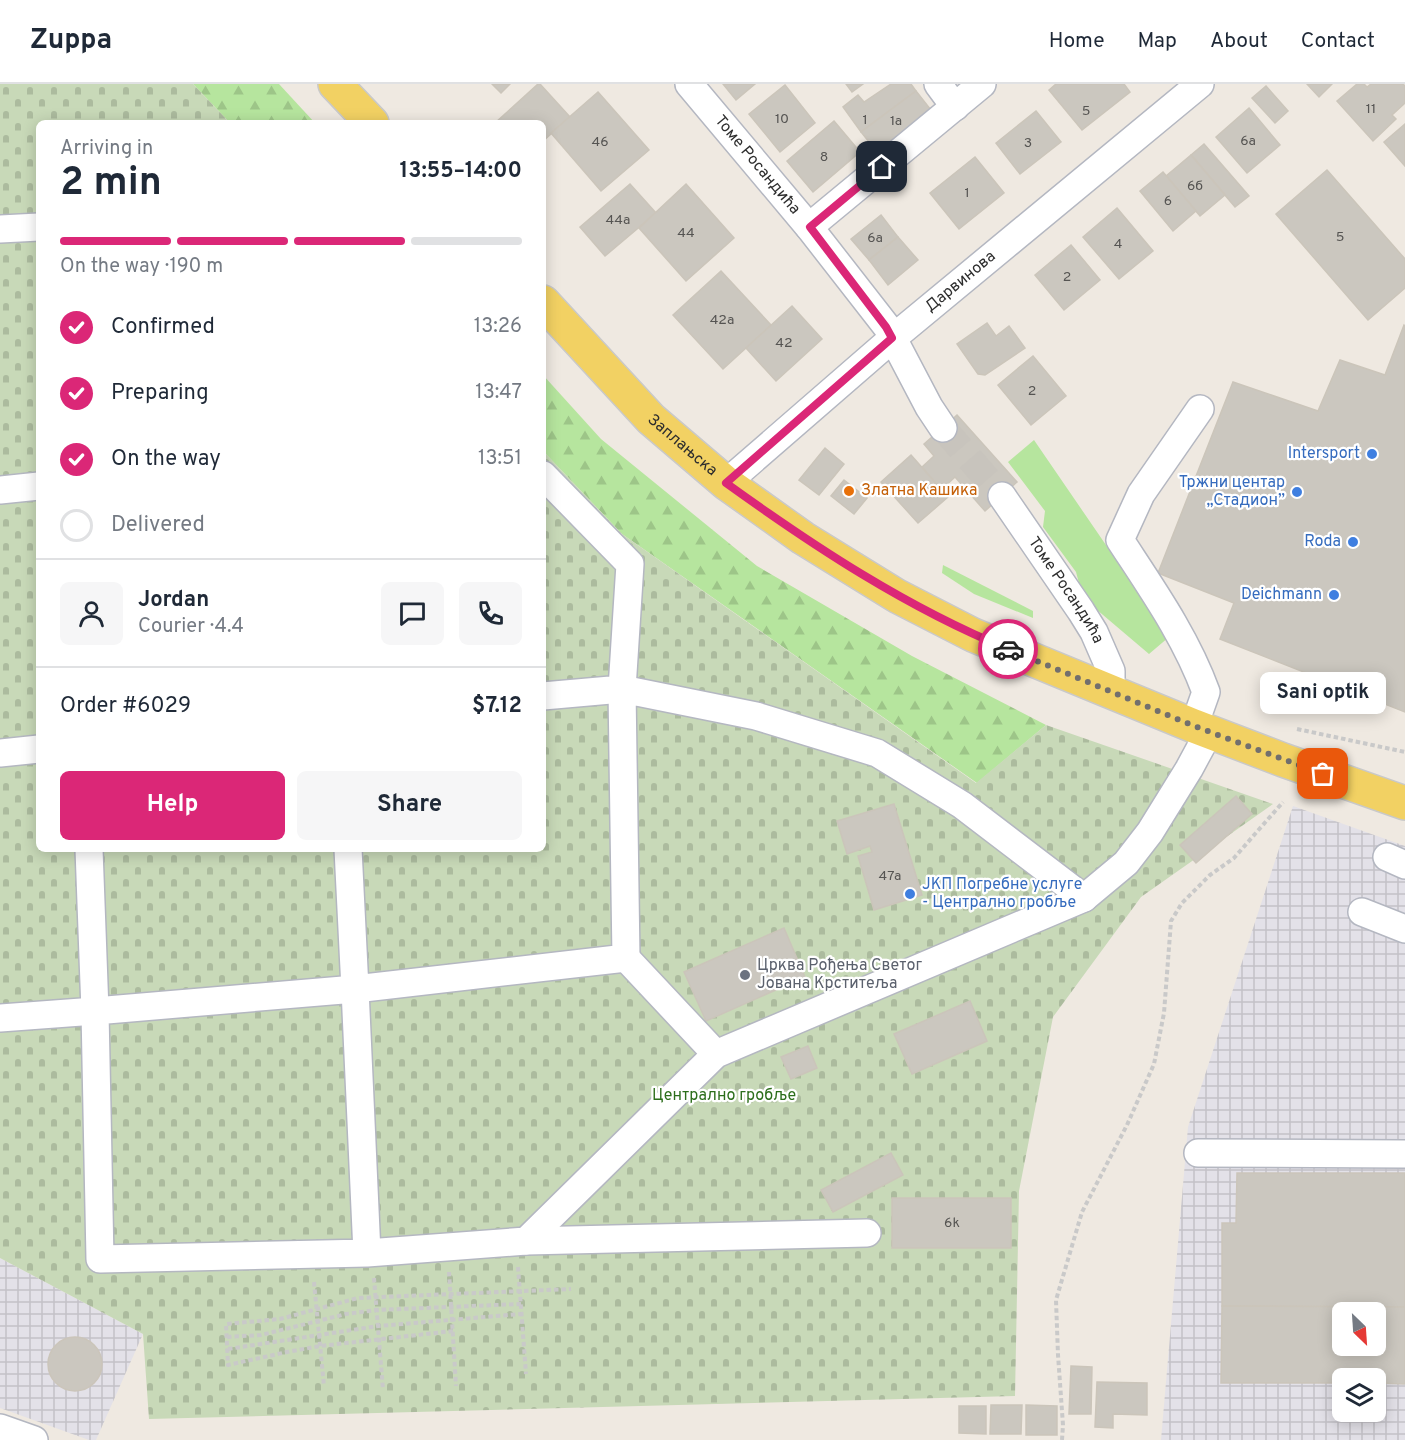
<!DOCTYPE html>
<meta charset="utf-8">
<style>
:root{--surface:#fff;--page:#f6f6f7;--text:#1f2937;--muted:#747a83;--line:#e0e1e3;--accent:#db2777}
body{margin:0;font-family:Overpass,sans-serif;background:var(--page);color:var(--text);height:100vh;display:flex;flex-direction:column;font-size:22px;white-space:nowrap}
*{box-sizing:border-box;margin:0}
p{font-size:20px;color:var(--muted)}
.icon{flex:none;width:33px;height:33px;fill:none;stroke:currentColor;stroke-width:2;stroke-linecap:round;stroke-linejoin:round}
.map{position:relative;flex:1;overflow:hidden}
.drawer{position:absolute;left:36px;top:36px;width:510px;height:732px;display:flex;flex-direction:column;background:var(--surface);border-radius:9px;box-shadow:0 3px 15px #0003}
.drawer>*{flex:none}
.needle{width:39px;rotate:155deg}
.controls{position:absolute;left:1332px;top:1218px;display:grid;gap:12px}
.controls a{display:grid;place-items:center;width:54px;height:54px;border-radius:9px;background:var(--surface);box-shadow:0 3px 15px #0003;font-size:30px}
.pin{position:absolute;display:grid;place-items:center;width:51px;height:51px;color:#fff;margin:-26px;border-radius:12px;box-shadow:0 3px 9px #0006}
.courier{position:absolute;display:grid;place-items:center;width:60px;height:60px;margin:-30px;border:4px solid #db2777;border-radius:50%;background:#fff;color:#222;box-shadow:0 2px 8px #0007}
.bubble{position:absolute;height:42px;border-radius:9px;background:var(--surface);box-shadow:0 3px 15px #0003;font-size:20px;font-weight:700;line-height:42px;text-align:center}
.head em{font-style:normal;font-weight:700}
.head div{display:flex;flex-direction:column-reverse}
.head{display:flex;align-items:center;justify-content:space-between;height:102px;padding:0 24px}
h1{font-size:39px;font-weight:700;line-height:45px}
.bar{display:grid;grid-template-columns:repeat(4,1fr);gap:9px 6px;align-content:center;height:72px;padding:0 24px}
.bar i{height:8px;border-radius:4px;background:var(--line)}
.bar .current{background:var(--accent)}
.bar p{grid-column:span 4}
.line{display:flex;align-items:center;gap:15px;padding:0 24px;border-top:2px solid var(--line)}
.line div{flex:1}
.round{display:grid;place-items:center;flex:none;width:63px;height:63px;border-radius:9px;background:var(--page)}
ol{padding:0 24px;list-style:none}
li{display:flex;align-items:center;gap:18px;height:66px}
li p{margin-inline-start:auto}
li .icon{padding:6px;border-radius:50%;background:var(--accent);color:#fff;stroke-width:4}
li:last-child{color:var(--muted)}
li i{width:33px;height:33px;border:3px solid var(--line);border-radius:50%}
.button{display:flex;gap:12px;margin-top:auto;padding:12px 24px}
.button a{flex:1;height:69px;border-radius:9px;background:var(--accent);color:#fff;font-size:24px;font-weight:700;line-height:69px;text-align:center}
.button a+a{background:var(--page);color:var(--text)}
header{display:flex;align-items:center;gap:36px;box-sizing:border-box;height:84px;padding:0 30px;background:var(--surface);border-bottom:2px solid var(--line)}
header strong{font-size:28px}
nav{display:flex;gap:33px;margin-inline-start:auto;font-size:21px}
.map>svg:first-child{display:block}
.industrial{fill:url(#industrial-grid);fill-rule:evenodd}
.grass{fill:#b6e59e}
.forest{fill:url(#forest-firs)}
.cemetery{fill:url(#cemetery-stones)}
.building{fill:#cbc7bf;stroke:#cbc5ba;stroke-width:1.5;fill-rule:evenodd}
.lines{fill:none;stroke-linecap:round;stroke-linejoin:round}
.minor-tunnel{stroke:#c8c4bd;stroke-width:27;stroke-dasharray:27 14;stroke-linecap:butt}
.minor-casing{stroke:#b4b7c1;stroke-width:30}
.major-casing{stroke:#c9c9c9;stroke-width:36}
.path{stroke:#c9c9c9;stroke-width:4;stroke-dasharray:4.5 3;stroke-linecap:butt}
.minor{stroke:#fff;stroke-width:27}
.major{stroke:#f2d163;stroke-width:33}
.done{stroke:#726f6d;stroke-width:6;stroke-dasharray:0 10.8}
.route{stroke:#db2777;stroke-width:8}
.shop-dot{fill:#3f7fe0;stroke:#fff;stroke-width:2}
.food-dot{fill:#e8710a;stroke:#fff;stroke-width:2}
.worship-dot{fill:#6b7280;stroke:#fff;stroke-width:2}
.labels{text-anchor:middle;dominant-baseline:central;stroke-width:4.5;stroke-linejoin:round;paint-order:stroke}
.number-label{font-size:14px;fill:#555452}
.street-label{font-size:16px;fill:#2e2e2e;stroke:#fff}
.shop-label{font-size:16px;fill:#366cbe;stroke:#fff;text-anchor:end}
.food-label{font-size:16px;fill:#c56008;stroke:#fff;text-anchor:start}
.worship-label{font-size:16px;fill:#5b616d;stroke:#fff;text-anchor:start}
.park-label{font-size:16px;fill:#2c6e1b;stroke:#fff}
</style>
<header>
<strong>Zuppa</strong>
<nav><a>Home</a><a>Map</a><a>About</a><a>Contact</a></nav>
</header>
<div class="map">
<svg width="1405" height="1356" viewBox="0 0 1405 1356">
<defs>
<pattern id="industrial-grid" width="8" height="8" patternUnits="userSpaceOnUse" patternTransform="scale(1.5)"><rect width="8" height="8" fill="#e3e1e8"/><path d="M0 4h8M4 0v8" fill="none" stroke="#c3c1c7"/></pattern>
<pattern id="forest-firs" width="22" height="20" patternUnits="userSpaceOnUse" patternTransform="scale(1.5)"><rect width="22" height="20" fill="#b6e59e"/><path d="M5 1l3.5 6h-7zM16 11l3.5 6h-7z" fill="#9dc588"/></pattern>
<pattern id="cemetery-stones" width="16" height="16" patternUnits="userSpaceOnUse" patternTransform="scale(1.5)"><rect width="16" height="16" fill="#c8d9b8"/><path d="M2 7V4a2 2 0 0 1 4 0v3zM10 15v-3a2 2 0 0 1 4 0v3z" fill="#acbb9e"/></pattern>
</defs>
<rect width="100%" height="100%" fill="#efe9e1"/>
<g class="industrial">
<path d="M1293,722L1405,762V1356H1161L1188,1043ZM1342,1228H1376V1262H1342ZM1342,1294H1376V1328H1342Z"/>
<path d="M0,1174L143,1250L96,1356H89L0,1324Z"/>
</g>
<g class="grass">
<path d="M1034,356L1169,553L1149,570L1083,514L1076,488L1043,443L1045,427L1008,378Z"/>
<path d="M943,481L1033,527V534L974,510L942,489Z"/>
</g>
<g class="forest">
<path d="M193,0H279L315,39H230Z"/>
<path d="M543,291L601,355L757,482L912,572L1046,641L977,699L622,450L543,367Z"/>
</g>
<path class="cemetery" d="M0,0H193L230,39H39V765H543V367L622,450L976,699L1046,641L1273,720L1141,813L1053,933L1019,1107L1015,1312L149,1335L143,1250L0,1174Z"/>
<g class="building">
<path d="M492,0H510L501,9Z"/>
<path d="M538,0H540L570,33L543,57V39H495Z"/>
<path d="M723,0H755L736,16Z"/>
<path d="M846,0H863L852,8Z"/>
<path d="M891,0H911L916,7L861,48L843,23L858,11L864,18Z"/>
<path d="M1056,0H1124L1130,8L1082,46L1049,6Z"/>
<path d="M1307,0H1332L1319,13Z"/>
<path d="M1357,0H1364L1367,3L1371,0H1403L1405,2V19L1392,31L1396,35L1373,57L1337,17Z"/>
<path d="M785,1L815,39L780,68L749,30Z"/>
<path d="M1266,2L1288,27L1275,39L1252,14Z"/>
<path d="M916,7L931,26L877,68L861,48Z"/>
<path d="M598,8L649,66L601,107L551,49Z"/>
<path d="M1249,24L1280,61L1247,89L1216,53Z"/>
<path d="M1036,27L1061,58L1020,90L996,59Z"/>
<path d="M834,37L860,68L813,108L787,77Z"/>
<path d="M1405,40V82L1384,58Z"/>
<path d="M1204,60L1249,112L1235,123L1191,71Z"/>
<path d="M1191,71L1225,111L1200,132L1166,92Z"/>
<path d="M975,73L1004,109L959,145L930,109Z"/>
<path d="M1327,86L1405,175V204L1368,236L1276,130Z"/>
<path d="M1163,88L1196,127L1173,147L1140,107Z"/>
<path d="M630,100L656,129L605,172L580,143Z"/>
<path d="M686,100L734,154L686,197L639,144Z"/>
<path d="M1117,124L1153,167L1119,195L1083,153Z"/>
<path d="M881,131L898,153L869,176L851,155Z"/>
<path d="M898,153L918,176L888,201L869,176Z"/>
<path d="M1071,161L1100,196L1064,226L1035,191Z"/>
<path d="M721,187L771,241L723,285L673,231Z"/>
<path d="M792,222L822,255L776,297L746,264Z"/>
<path d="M987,239L996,252L1009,242L1025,264L985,291L978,290L957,260Z"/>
<path d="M1404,241L1405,242V628L1220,555L1234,519L1158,489L1233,298L1318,327L1340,276L1385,291Z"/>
<path d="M1033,272L1066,312L1031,341L998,301Z"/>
<path d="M957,331L1017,398L985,427L955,393L941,406L922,383L934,372L924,360Z"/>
<path d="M825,364L844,380L819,411L799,396Z"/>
<path d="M911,371L948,413L918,439L881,398Z"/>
<path d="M844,396L867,414L854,430L831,412Z"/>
<path d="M1236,712L1252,730L1196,779L1180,761Z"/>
<path d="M894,720L922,811L874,826L858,772L872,768L870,762L847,770L837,737Z"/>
<path d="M784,844L805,893L706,937L684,888Z"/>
<path d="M970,917L987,957L912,990L894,950Z"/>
<path d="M808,962L817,984L791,995L781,973Z"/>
<path d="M891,1069L903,1091L833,1128L821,1106Z"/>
<path d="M1237,1089H1405V1223L1222,1222V1139H1236Z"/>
<rect x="892" y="1114" width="119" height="50"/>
<path d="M1222,1222L1405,1223V1300L1376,1299V1294H1342V1299H1221ZM1342,1228H1376V1262H1342Z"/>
<circle cx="75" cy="1280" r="27"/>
<path d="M1071,1282L1092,1283L1091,1330H1069Z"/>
<path d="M1097,1298L1147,1299V1331L1113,1330V1344L1095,1343Z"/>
<path d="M991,1321H1022L1021,1350H990Z"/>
<path d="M1026,1321L1057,1322V1351H1026Z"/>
<path d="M959,1322H986V1350L959,1349Z"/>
</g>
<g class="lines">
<path class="minor-tunnel" d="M943,344L1002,412"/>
<defs>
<g id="minor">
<path id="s1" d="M689,0L809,143L887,243L929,323L943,344"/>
<path d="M938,0L955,23"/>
<path d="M809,143L982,0"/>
<path d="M0,145L39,143"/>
<path d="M543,391L630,480L622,605L543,612"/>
<path id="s2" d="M726,399L893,254L1200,0"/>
<path d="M0,406L39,402"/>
<path id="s3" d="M1002,412L1081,527L1094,548L1111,587V608"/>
<path d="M1194,642L1206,608C1186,553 1152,505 1120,456L1141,410L1200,325"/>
<path d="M0,669L39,665"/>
<path d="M348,765L355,905L626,874L622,605L756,632L877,669L962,721L1084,814"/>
<path d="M1387,773L1405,781"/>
<path d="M1362,828L1405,845"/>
<path d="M626,874L716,970"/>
<path d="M0,934L95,927L89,765"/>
<path d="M1198,1069L1405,1070"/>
<path d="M526,1157L867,1149"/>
<path d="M367,1169L355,905L95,927L100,1175L367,1169L526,1157L716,970L1084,814L1126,779L1150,748L1189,685L1209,648"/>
<path d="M0,1344L34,1356"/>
</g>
<g id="major">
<path d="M335,0L372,39"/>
<path id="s4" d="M543,218L651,335L726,399L803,454L897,512L973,551L1194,642L1283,676L1405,719"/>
</g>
</defs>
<use href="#minor" class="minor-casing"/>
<use href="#major" class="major-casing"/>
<g class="path">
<path d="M1297,645L1405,668"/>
<path d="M518,1183L526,1290"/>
<path d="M449,1188L456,1302"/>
<path d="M374,1194L383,1306"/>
<path d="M314,1198L324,1302"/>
<path d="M453,1247L320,1262L287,1268L228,1281L226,1240L280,1235L358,1214L571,1205"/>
<path d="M227,1253L261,1251L346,1230L376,1226L521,1220"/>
<path d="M228,1265L378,1242L521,1230"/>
<path d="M1062,1356L1063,1341L1058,1271L1056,1216L1082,1128L1127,1041L1154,980L1164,929L1171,837L1182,819L1210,791L1234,774L1283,718"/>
</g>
<use href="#minor" class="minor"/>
<use href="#major" class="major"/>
</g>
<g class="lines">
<path class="done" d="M1008,565L1194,642L1323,690"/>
<path class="route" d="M882,83L810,143L886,243L892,254L726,399C815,463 906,523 1008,565"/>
</g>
<g class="shop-dot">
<circle cx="1372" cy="370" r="6"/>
<circle cx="1297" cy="408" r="6"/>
<circle cx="1353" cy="458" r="6"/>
<circle cx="1334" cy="511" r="6"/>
<circle cx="910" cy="810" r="6"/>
</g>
<circle class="food-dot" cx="849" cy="407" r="6"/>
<circle class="worship-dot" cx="745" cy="891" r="6"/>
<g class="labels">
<g class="number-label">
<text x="1371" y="25">11</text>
<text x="1086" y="27">5</text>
<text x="782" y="35">10</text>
<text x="865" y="36">1</text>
<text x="896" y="37">1a</text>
<text x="1248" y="57">6a</text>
<text x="600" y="58">46</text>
<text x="1028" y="59">3</text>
<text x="824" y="73">8</text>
<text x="1195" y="102">6б</text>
<text x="967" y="109">1</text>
<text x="1168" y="117">6</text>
<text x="618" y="136">44a</text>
<text x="686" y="149">44</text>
<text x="1340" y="153">5</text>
<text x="875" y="154">6a</text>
<text x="1118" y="160">4</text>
<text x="1067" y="193">2</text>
<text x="722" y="236">42a</text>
<text x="784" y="259">42</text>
<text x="1032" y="307">2</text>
<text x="890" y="792">47a</text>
<text x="952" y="1139">6k</text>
</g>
<g class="street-label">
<text stroke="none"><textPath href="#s1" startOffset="106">Томе Росандића</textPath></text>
<text stroke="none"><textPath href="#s2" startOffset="309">Дарвинова</textPath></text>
<text stroke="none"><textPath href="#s4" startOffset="200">Заплањска</textPath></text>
<text stroke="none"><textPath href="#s3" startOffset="114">Томе Росандића</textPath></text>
</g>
<g class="shop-label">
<text x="1360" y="370">Intersport</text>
<text x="1285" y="399">Тржни центар<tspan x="1285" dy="18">„Стадион”</tspan></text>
<text x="1341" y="458">Roda</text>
<text x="1322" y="511">Deichmann</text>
<text x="922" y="801" text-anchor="start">ЈКП Погребне услуге<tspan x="922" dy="18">- Централно гробље</tspan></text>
</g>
<g class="food-label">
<text x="861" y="407">Златна Кашика</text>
</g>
<g class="worship-label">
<text x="757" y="882">Црква Рођења Светог<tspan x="757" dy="18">Јована Крститеља</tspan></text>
</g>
<g class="park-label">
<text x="724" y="1012">Централно гробље</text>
</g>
</g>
</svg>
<div class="controls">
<a><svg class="needle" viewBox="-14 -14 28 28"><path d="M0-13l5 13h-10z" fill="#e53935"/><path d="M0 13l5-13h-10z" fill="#747a83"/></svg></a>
<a><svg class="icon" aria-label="layers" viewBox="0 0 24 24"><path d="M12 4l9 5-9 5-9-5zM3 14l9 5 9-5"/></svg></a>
</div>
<div class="pin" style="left:1323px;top:690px;background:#ea580c"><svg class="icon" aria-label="bag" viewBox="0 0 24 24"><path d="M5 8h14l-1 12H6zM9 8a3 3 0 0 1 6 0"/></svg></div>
<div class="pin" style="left:882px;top:83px;background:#1f2937"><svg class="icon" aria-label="home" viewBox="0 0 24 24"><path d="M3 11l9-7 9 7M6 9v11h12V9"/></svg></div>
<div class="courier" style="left:1008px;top:565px"><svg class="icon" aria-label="car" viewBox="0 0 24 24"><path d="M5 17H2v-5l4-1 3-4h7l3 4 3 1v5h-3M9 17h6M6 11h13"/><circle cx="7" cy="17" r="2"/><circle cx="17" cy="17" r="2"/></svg></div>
<div class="bubble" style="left:1260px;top:588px;width:126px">Sani optik</div>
<section class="drawer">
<div class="head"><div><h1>2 min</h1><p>Arriving in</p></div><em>13:55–14:00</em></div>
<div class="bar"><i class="current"></i><i class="current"></i><i class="current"></i><i></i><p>On the way · 190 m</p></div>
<ol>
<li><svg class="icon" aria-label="check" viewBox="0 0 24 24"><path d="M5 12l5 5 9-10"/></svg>Confirmed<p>13:26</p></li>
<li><svg class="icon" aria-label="check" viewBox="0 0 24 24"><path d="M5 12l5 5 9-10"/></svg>Preparing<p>13:47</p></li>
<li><svg class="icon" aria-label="check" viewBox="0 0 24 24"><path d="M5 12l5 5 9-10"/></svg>On the way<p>13:51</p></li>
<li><i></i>Delivered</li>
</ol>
<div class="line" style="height:108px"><a class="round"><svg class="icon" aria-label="person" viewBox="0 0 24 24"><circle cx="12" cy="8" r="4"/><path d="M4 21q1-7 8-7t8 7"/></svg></a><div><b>Jordan</b><p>Courier · 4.4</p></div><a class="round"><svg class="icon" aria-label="chat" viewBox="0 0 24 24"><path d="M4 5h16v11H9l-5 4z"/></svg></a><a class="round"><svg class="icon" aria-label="phone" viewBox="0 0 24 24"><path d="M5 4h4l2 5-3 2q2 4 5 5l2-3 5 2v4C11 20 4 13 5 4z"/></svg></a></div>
<div class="line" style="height:78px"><div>Order #6029</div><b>$7.12</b></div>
<div class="button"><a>Help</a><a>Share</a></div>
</section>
</div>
